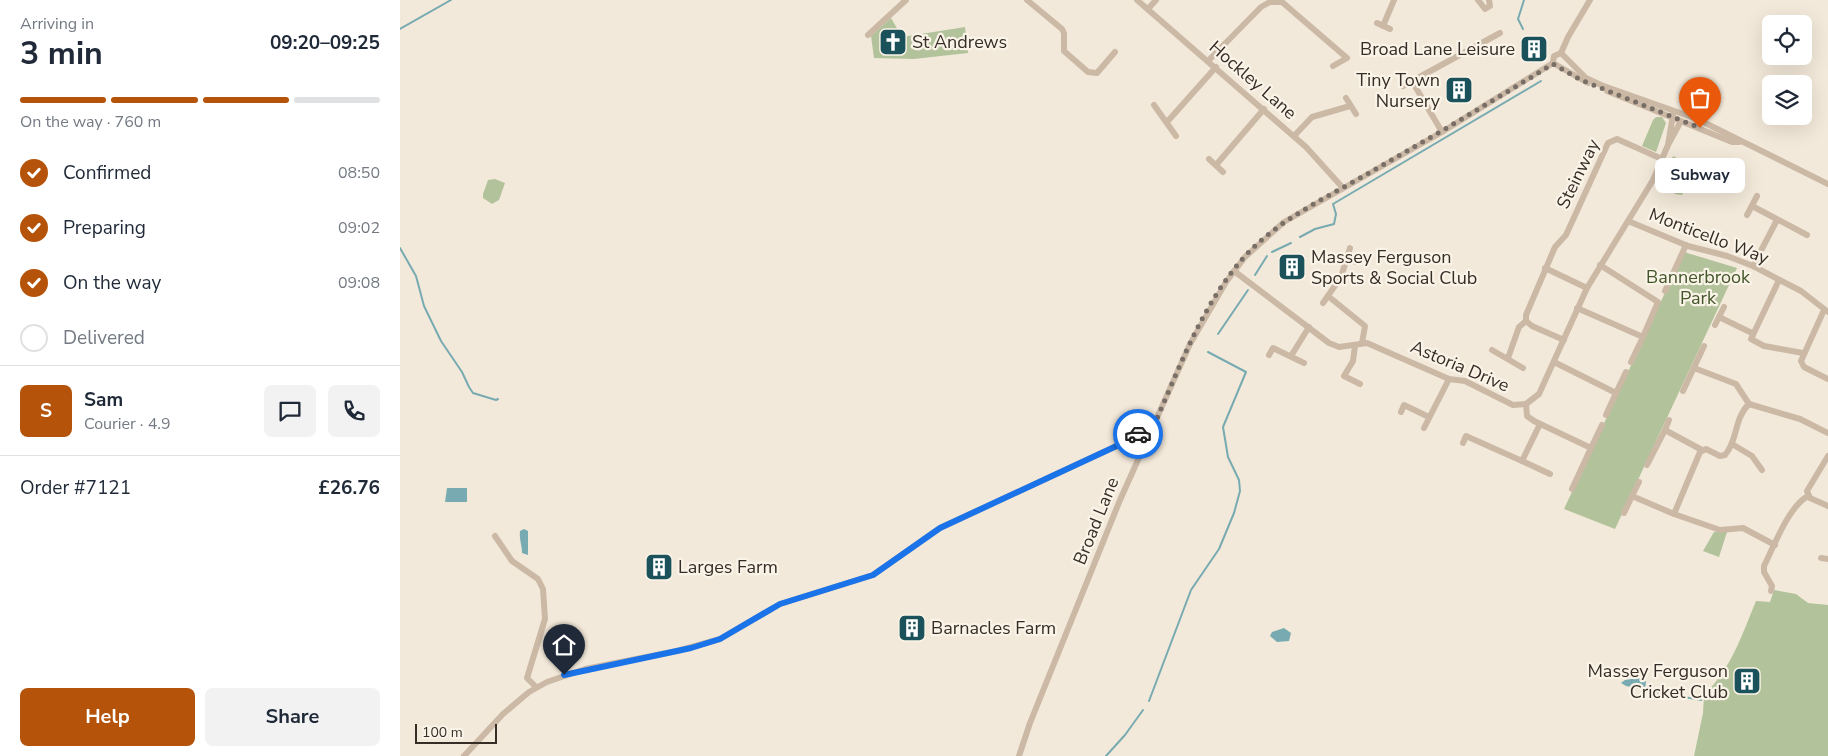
<!DOCTYPE html>
<meta charset="utf-8">
<style>
:root{--surface:#fff;--page:#f2f2f3;--text:#1f2937;--muted:#747a83;--line:#e0e1e3;--accent:#b45309}
body{margin:0;font-family:"Nunito Sans",sans-serif;background:var(--page);color:var(--text);height:100vh;display:flex;flex-direction:column;font-size:19px;white-space:nowrap}
*{box-sizing:border-box;margin:0}
p{font-size:16px;color:var(--muted)}
.icon{flex:none;width:28px;height:28px;fill:none;stroke:currentColor;stroke-width:2;stroke-linecap:round;stroke-linejoin:round}
.map{position:relative;flex:1;overflow:hidden}
.sheet{display:flex;flex-direction:column;background:var(--surface);width:400px}
.sheet>*{flex:none}
.controls{position:absolute;left:1362px;top:15px;display:grid;gap:10px}
.controls a{display:grid;place-items:center;width:50px;height:50px;border-radius:8px;background:var(--surface);box-shadow:0 5px 20px #0002;font-size:25px}
.scale{position:absolute;left:15px;bottom:12px;width:82px;box-sizing:border-box;padding-left:5px;border:2px solid #372d27;border-top:0;font-size:14px;line-height:18px;white-space:nowrap;color:#372d27;-webkit-text-stroke:4px #faf3e7;paint-order:stroke}
.pin{position:absolute;display:grid;place-items:center;width:42px;height:42px;color:#fff;margin:-51px -21px;border-radius:50% 50% 50% 0;rotate:-45deg;box-shadow:0 0 5px #0007}
.pin .icon{rotate:45deg}
.courier{position:absolute;display:grid;place-items:center;width:50px;height:50px;margin:-25px;border:4px solid #1a73e8;border-radius:50%;background:#fff;color:#222;box-shadow:0 1px 6px #0007}
.bubble{position:absolute;height:35px;border-radius:8px;background:var(--surface);box-shadow:0 5px 20px #0002;font-size:16px;font-weight:700;line-height:35px;text-align:center}
.headline em{font-style:normal;font-weight:700}
.headline div{display:flex;flex-direction:column-reverse}
.headline{display:flex;align-items:center;justify-content:space-between;height:85px;padding:0 20px}
h1{font-size:32px;font-weight:700;line-height:38px}
.bar{display:grid;grid-template-columns:repeat(4,1fr);gap:8px 5px;align-content:center;height:60px;padding:0 20px}
.bar i{height:6px;border-radius:4px;background:var(--line)}
.bar .on{background:var(--accent)}
.bar p{grid-column:span 4}
.line{display:flex;align-items:center;gap:12px;padding:0 20px;border-top:1px solid var(--line)}
.line div{flex:1}
.round{display:grid;place-items:center;flex:none;width:52px;height:52px;border-radius:8px;background:var(--page)}
ol{padding:0 20px;list-style:none}
li{display:flex;align-items:center;gap:15px;height:55px}
li p{margin-inline-start:auto}
li .icon{padding:5px;border-radius:50%;background:var(--accent);color:#fff;stroke-width:4}
li:last-child{color:var(--muted)}
li i{width:28px;height:28px;border:2px solid var(--line);border-radius:50%}
.primary-button{display:flex;gap:10px;margin-top:auto;padding:10px 20px}
.primary-button a{flex:1;height:58px;border-radius:8px;background:var(--accent);color:#fff;font-size:20px;font-weight:700;line-height:58px;text-align:center}
.primary-button a+a{background:var(--page);color:var(--text)}
main{display:flex;flex:1;min-height:0}
.map>svg:first-child{display:block}
.green{fill:#b2c29a}
.water{fill:#78abb1}
.lines{fill:none;stroke-linecap:round;stroke-linejoin:round}
.stream{stroke:#78abb1;stroke-width:2}
.minor{stroke:#cbb9a6;stroke-width:6}
.done{stroke:#796f66;stroke-width:5;stroke-dasharray:0 9}
.route{stroke:#1a73e8;stroke-width:6}
.labels{text-anchor:middle;dominant-baseline:central;stroke-width:4.5;stroke-linejoin:round;paint-order:stroke}
.poi-label{font-size:18px;fill:#372d27;stroke:#faf3e7;text-anchor:start}
.street-label{font-size:18px;fill:#372d27;stroke:#faf3e7}
.park-label{font-size:18px;fill:#43562a;stroke:#faf3e7}
</style>
<main>
<section class="sheet">
<div class="headline"><div><h1>3 min</h1><p>Arriving in</p></div><em>09:20–09:25</em></div>
<div class="bar"><i class="on"></i><i class="on"></i><i class="on"></i><i></i><p>On the way · 760 m</p></div>
<ol>
<li><svg class="icon" aria-label="check" viewBox="0 0 24 24"><path d="M5 12l5 5 9-10"/></svg>Confirmed<p>08:50</p></li>
<li><svg class="icon" aria-label="check" viewBox="0 0 24 24"><path d="M5 12l5 5 9-10"/></svg>Preparing<p>09:02</p></li>
<li><svg class="icon" aria-label="check" viewBox="0 0 24 24"><path d="M5 12l5 5 9-10"/></svg>On the way<p>09:08</p></li>
<li><i></i>Delivered</li>
</ol>
<div class="line" style="height:90px"><b class="round" style="background:var(--accent);color:#fff">S</b><div><b>Sam</b><p>Courier · 4.9</p></div><a class="round"><svg class="icon" aria-label="chat" viewBox="0 0 24 24"><path d="M4 5h16v11H9l-5 4z"/></svg></a><a class="round"><svg class="icon" aria-label="phone" viewBox="0 0 24 24"><path d="M5 4h4l2 5-3 2q2 4 5 5l2-3 5 2v4C11 20 4 13 5 4z"/></svg></a></div>
<div class="line" style="height:65px"><div>Order #7121</div><b>£26.76</b></div>
<div class="primary-button"><a>Help</a><a>Share</a></div>
</section>
<div class="map">
<svg width="1428" height="756" viewBox="0 0 1428 756">
<rect width="100%" height="100%" fill="#f3e9da"/>
<g class="green">
<path d="M491,18L502,37L565,27L568,53L514,59L474,58L471,36Z"/>
<path d="M1256,117H1262L1266,123L1256,152L1242,146L1253,120Z"/>
<path d="M1273,156L1295,167L1282,195L1275,194L1262,181Z"/>
<path d="M95,179L105,183L99,200L92,204L83,198V194L88,180Z"/>
<path d="M1284,252L1337,268L1215,529L1164,509Z"/>
<path d="M1314,532H1327L1319,557L1303,551Z"/>
<path d="M1374,590L1396,594L1408,603L1428,605V756H1294L1303,713L1304,695C1332,667 1341,637 1356,601L1370,602Z"/>
</g>
<g class="water">
<path d="M47,488H67V502H45Z"/>
<path d="M124,529L128,531V555L122,553C122,545 119,539 120,531Z"/>
<path d="M884,628L891,633L889,641L877,642L870,636L872,632Z"/>
<path d="M1238,678L1246,681L1245,690L1226,686L1221,683L1225,680Z"/>
</g>
<g class="lines">
<g class="stream">
<path d="M0,29L51,0"/>
<path d="M1123,29L1118,19L1124,0"/>
<path d="M900,237L915,229L934,224L936,214L933,204L1141,81"/>
<path d="M0,248L16,276L24,306L41,341L62,372L69,387L73,393L96,400L98,399"/>
<path d="M872,252L891,243"/>
<path d="M855,275L867,256"/>
<path d="M818,334L848,290"/>
<path d="M1245,690L1301,700"/>
<path d="M749,701L791,590L819,549L834,513L840,491L839,480L828,457L823,427L846,372L808,352"/>
<path d="M706,756L725,735L743,710"/>
</g>
<g class="minor">
<path d="M627,0L662,29L664,33V51L688,72L697,73L715,52"/>
<path d="M737,0L906,147L943,188"/>
<path d="M1078,0L1085,9L1090,6L1089,0"/>
<path d="M748,9L756,0"/>
<path d="M977,23L990,29"/>
<path d="M983,26L994,0"/>
<path d="M468,35L506,0"/>
<path d="M1161,53L1186,78L1201,85L1297,119L1428,184"/>
<path d="M1161,53L1168,37L1190,0"/>
<path d="M809,60L861,7L870,2H882L947,58L933,66"/>
<path d="M1153,63L1188,83"/>
<path d="M1153,63L1154,56L1161,53"/>
<path d="M1012,81L1042,132"/>
<path d="M1003,86L1100,33"/>
<path d="M1207,91L1332,142H1339"/>
<path d="M946,98L956,114"/>
<path d="M754,105L776,136"/>
<path d="M1273,115L1268,145L1281,121"/>
<path d="M767,122L816,67"/>
<path d="M894,136L912,117L950,106"/>
<path d="M809,159L823,172"/>
<path d="M816,165L864,109"/>
<path d="M1352,206L1407,235"/>
<path d="M1347,215L1357,196"/>
<path d="M1228,221L1288,246L1327,256L1353,266L1401,291L1428,312"/>
<path d="M947,259L956,262"/>
<path d="M1353,266L1377,220"/>
<path d="M1145,268L1187,288"/>
<path d="M834,271L929,343L939,347L967,343L1049,379L1065,381L1113,405L1126,404L1139,394L1187,288L1253,180L1268,145"/>
<path d="M1379,280L1351,339L1364,346L1403,353"/>
<path d="M1265,291L1286,245"/>
<path d="M928,296L965,326L962,343"/>
<path d="M923,303L941,277L950,248"/>
<path d="M1177,308L1243,337L1258,302L1200,265"/>
<path d="M1424,310L1401,361L1404,367L1428,379"/>
<path d="M1319,317L1352,333"/>
<path d="M1315,325L1324,307"/>
<path d="M1164,340L1132,326L1126,321V315L1155,247L1166,235L1208,143L1217,139L1262,159"/>
<path d="M955,346L953,361L944,376L960,384"/>
<path d="M1092,350L1123,368"/>
<path d="M869,355L873,348L904,363"/>
<path d="M891,356L909,327"/>
<path d="M1108,358L1119,327L1126,321"/>
<path d="M1154,362L1216,393L1226,372"/>
<path d="M1231,362L1243,337"/>
<path d="M1294,368L1336,384L1349,404"/>
<path d="M1283,391L1304,346"/>
<path d="M1126,404L1127,416L1134,421L1191,448L1172,489"/>
<path d="M1001,412L1004,405L1029,417"/>
<path d="M1206,415L1216,393"/>
<path d="M1269,420L1265,430L1302,450"/>
<path d="M1024,428L1049,379"/>
<path d="M1063,443L1066,436L1122,461L1140,424"/>
<path d="M1332,444L1352,456L1362,470"/>
<path d="M1191,448L1202,425"/>
<path d="M1428,456L1407,491L1410,498L1428,506"/>
<path d="M1122,461L1150,474"/>
<path d="M1247,465L1265,430"/>
<path d="M1232,496L1239,482"/>
<path d="M1224,513L1232,496L1274,514"/>
<path d="M95,536L112,561L138,579L143,589L145,619L127,678L136,687"/>
<path d="M1375,545L1343,528L1320,530L1274,514L1300,452L1306,449L1320,456L1325,455C1338,440 1334,418 1349,404L1400,419L1428,433"/>
<path d="M1421,558L1428,559"/>
<path d="M1371,591L1372,586L1364,572V566C1374,546 1389,506 1408,496"/>
<path d="M64,756L103,714L129,692L147,682L185,669L277,651L320,639L380,604L473,575L540,528L723,443L753,425"/>
<path d="M619,756L630,723L720,500L790,344L826,282L845,257L884,222L1042,132L1153,63"/>
</g>
</g>
<g class="lines">
<path class="done" d="M738,434L754,425C780,367 802,304 845,256C880,218 930,196 974,170C1034,136 1094,100 1153,64L1181,80L1300,128"/>
<path class="route" d="M164,675L291,648L320,639L380,604L473,575L540,528L723,443L738,434"/>
</g>
<defs>
<symbol id="church-square" viewBox="-11 -11 22 22"><rect x="-9" y="-9" width="18" height="18" rx="4" fill="#1b515a" stroke="#faf3e7"/><path d="M-1.2-6h2.4v3.5h3.3v2.4h-3.3V6h-2.4V-.1h-3.3v-2.4h3.3Z" fill="#fff"/></symbol>
<symbol id="building-square" viewBox="-11 -11 22 22"><rect x="-9" y="-9" width="18" height="18" rx="4" fill="#1b515a" stroke="#faf3e7"/><path d="M-4-6H4V6H1V3H-1V6H-4ZM-2.5-4.3h1.7v1.8h-1.7ZM.8-4.3h1.7v1.8H.8ZM-2.5-1h1.7V.8h-1.7ZM.8-1h1.7V.8H.8Z" fill="#fff"/></symbol>
</defs>
<g fill-rule="evenodd">
<use href="#church-square" x="477" y="26" width="32" height="32"/>
<use href="#building-square" x="1118" y="33" width="32" height="32"/>
<use href="#building-square" x="1043" y="74" width="32" height="32"/>
<use href="#building-square" x="876" y="251" width="32" height="32"/>
<use href="#building-square" x="243" y="551" width="32" height="32"/>
<use href="#building-square" x="496" y="612" width="32" height="32"/>
<use href="#building-square" x="1331" y="665" width="32" height="32"/>
</g>
<g class="labels">
<g class="poi-label">
<text x="512" y="42">St Andrews</text>
<text x="1115" y="49" text-anchor="end">Broad Lane Leisure</text>
<text x="1040" y="80" text-anchor="end">Tiny Town<tspan x="1040" dy="21">Nursery</tspan></text>
<text x="911" y="257">Massey Ferguson<tspan x="911" dy="21">Sports &amp; Social Club</tspan></text>
<text x="278" y="567">Larges Farm</text>
<text x="531" y="628">Barnacles Farm</text>
<text x="1328" y="671" text-anchor="end">Massey Ferguson<tspan x="1328" dy="21">Cricket Club</tspan></text>
</g>
<g class="street-label">
<text transform="translate(853 80) rotate(41)">Hockley Lane</text>
<text transform="translate(1178 174) rotate(-64)">Steinway</text>
<text transform="translate(1309 236) rotate(21)">Monticello Way</text>
<text transform="translate(1060 366) rotate(23)">Astoria Drive</text>
<text transform="translate(696 521) rotate(-68)">Broad Lane</text>
</g>
<g class="park-label">
<text x="1298" y="277">Bannerbrook<tspan x="1298" dy="21">Park</tspan></text>
</g>
</g>
</svg>
<div class="controls">
<a><svg class="icon" aria-label="locate" viewBox="0 0 24 24"><circle cx="12" cy="12" r="6"/><path d="M12 2v4M12 18v4M2 12h4M18 12h4"/></svg></a>
<a><svg class="icon" aria-label="layers" viewBox="0 0 24 24"><path d="M12 4l9 5-9 5-9-5zM3 14l9 5 9-5"/></svg></a>
</div>
<div class="scale">100 m</div>
<div class="pin" style="left:1300px;top:128px;background:#ea580c"><svg class="icon" aria-label="bag" viewBox="0 0 24 24"><path d="M5 8h14l-1 12H6zM9 8a3 3 0 0 1 6 0"/></svg></div>
<div class="pin" style="left:164px;top:675px;background:#1f2937"><svg class="icon" aria-label="home" viewBox="0 0 24 24"><path d="M3 11l9-7 9 7M6 9v11h12V9"/></svg></div>
<div class="courier" style="left:738px;top:434px"><svg class="icon" aria-label="car" viewBox="0 0 24 24"><path d="M5 17H2v-5l4-1 3-4h7l3 4 3 1v5h-3M9 17h6M6 11h13"/><circle cx="7" cy="17" r="2"/><circle cx="17" cy="17" r="2"/></svg></div>
<div class="bubble" style="left:1255px;top:158px;width:90px">Subway</div>
</div>
</main>
